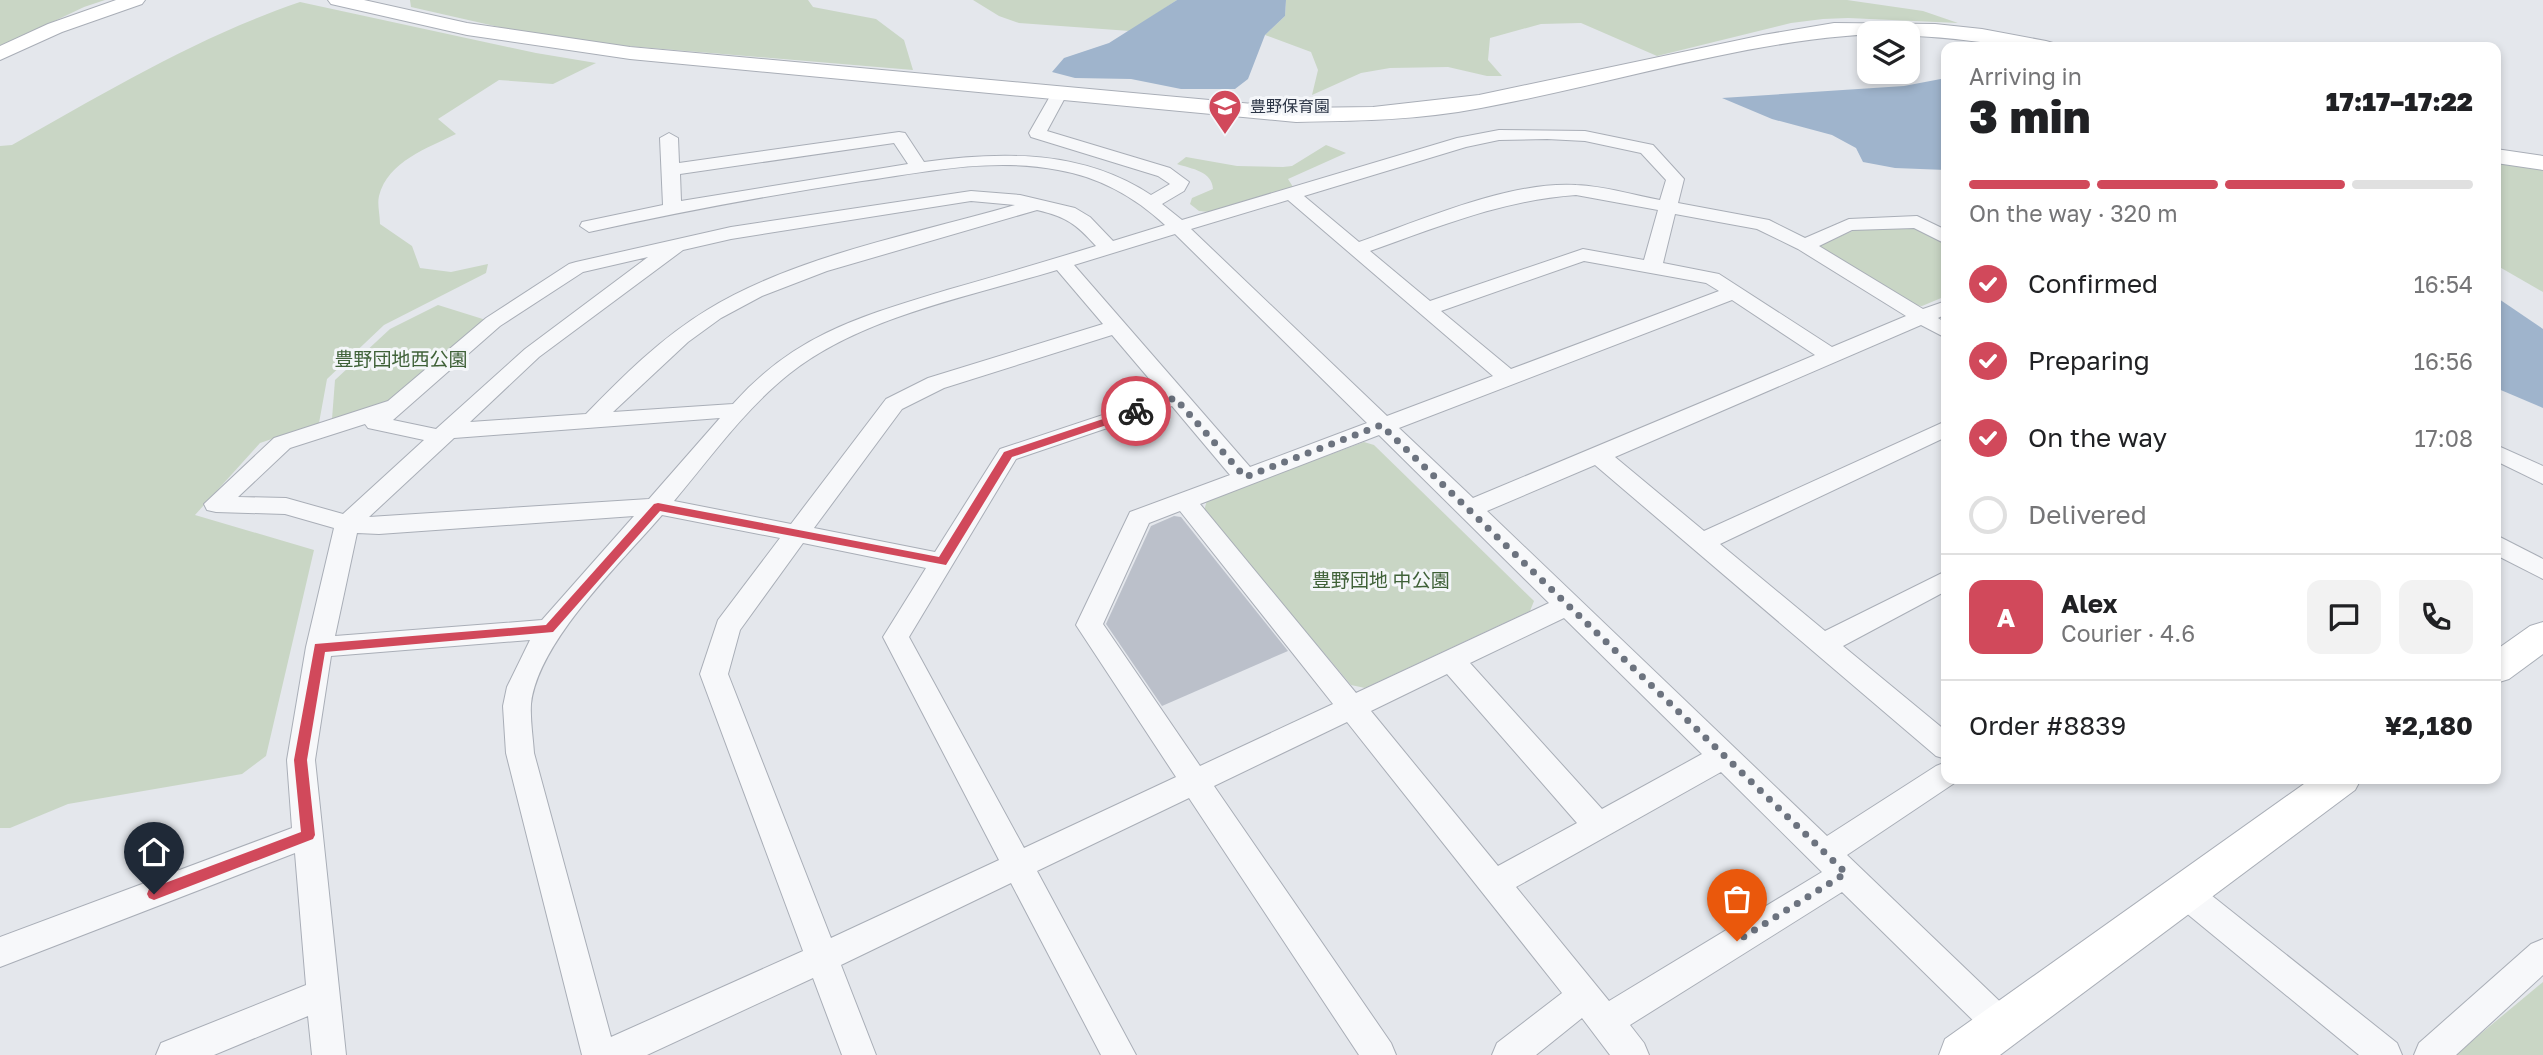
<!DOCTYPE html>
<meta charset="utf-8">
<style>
:root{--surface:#fff;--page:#f2f2f2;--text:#202124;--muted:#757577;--line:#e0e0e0;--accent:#d1495b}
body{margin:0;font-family:"Golos Text","Noto Sans JP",sans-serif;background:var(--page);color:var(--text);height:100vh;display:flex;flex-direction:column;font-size:26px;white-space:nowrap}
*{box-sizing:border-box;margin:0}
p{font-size:23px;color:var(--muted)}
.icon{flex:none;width:38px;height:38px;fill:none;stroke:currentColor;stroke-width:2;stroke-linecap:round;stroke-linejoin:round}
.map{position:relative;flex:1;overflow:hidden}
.side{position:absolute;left:1941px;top:42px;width:560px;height:742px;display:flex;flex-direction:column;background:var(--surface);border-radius:14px;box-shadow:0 4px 10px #0003}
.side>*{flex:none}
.tools{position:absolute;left:1857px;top:21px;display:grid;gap:14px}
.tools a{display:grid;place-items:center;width:63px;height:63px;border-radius:14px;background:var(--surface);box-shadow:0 4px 10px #0003;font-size:35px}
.pin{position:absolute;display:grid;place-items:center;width:60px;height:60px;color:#fff;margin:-72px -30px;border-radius:50% 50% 50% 0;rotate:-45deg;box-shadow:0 0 7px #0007}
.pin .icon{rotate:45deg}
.courier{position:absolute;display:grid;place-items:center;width:70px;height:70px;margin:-35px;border:5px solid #d1495b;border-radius:50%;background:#fff;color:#222;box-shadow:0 2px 9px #0007}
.summary em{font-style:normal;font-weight:800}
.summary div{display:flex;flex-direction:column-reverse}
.summary{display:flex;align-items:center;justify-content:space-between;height:119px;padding:0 28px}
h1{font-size:46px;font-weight:800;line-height:52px}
.bar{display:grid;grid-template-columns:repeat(4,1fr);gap:10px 7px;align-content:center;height:84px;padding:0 28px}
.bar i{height:9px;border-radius:5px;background:var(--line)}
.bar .on{background:var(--accent)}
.bar p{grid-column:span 4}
.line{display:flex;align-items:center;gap:18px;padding:0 28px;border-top:2px solid var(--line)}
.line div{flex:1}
.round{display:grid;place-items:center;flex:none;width:74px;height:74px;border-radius:14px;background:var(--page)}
ol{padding:0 28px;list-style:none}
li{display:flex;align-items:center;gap:21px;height:77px}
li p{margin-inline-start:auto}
li .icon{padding:7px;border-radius:50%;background:var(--accent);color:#fff;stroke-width:4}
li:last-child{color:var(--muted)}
li i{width:38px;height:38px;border:4px solid var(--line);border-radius:50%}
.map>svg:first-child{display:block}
.green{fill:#c9d6c5}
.water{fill:#9fb4cc}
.building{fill:#bbc0ca}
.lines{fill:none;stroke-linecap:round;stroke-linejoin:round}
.street-casing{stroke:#a9aeb7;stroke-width:2}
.secondary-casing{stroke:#a9aeb7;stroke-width:2}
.street{fill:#f7f8fa;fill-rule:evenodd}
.secondary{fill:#fff;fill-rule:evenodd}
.route{fill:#d1495b}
.done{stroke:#6c737f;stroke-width:7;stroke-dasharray:0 12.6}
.labels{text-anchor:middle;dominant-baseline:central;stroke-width:6;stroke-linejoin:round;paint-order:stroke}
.far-poi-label{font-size:16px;fill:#2b3445;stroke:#f4f6f9;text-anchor:start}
.park-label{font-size:19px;fill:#3f6138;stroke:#f4f6f9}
</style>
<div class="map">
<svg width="2543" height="1055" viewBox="0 0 2543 1055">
<rect width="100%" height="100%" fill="#e4e7ec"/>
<g class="green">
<path d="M0,0H105L84,7L0,47Z"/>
<path d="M410,0H808L813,7L876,19L904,40L913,70L556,40L411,7Z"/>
<path d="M973,0H1177L1130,31L1019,23L999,16Z"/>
<path d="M1286,0H1847L1923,11L1958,23L1848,18L1823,19L1791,23L1657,56L1581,23L1541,24L1490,38L1488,60L1502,76H1487L1448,67L1390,68L1361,73L1312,95L1318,70L1311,52L1265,35L1285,16Z"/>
<path d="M300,2L536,53L596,63L553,84L499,80L438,119L456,134C428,148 388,161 379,196C377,204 380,215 380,224L412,246L420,268L451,272L488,264L486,273L384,325L327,379L319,423L260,443L195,515L314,550L266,756L242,774L68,804L10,828H0V146L12,145C106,92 197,37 300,2Z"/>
<path d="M1326,145L1346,153L1288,179L1293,187L1209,212L1199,211L1190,204L1192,198L1213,189C1212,171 1192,169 1177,164L1186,157L1237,166L1283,167L1292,166Z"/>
<path d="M2496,159L2543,168V292L2496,265Z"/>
<path d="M1914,227L1946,244V296L1922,306L1912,305L1820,249V245L1855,230Z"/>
<path d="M438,305L486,320L389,401L332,419L335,380L390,329Z"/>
<path d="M1364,442L1374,445L1534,601L1530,611L1365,688L1351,685L1204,511L1207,500Z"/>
<path d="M2543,982V1055H2455Z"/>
</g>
<g class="water">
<path d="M1177,0H1286L1285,16L1265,35L1248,79L1235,89H1181L1131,79L1075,78L1052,72L1064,58L1109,43Z"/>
<path d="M1946,78V170L1895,168L1863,162L1856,148L1832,135L1772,119L1722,98L1904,86Z"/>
<path d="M2496,297L2543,329V408L2496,388Z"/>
</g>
<path class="building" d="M1174,516L1181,517L1288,651L1162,706L1106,624L1151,526Z"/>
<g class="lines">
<defs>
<g id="street">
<path d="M1059,89L1067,94L1047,131L1170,168L1189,182L1184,191L1162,204L1182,220L1457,138L1499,130L1585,131L1653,145L1684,179L1678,203L1769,220L1805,238L1849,219L1917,216L1946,230V244L1914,228L1852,230L1819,246L1923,309L1946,301V314L1938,318L1946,323V338L1921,325L1615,457L1704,531L1946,421V437L1720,544L1825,631L1946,571V591L1843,646L1946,731V759L1936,756L1595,465L1487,511L1827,836L1936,766L1946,762V779H1958L1956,782L1847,855L2014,1015L2019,1026L2014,1037L2002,1042L1990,1037L1842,892L1630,1025L1644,1043L1649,1055H1610L1582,1018L1536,1055H1492L1497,1043L1562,993L1347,722L1214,786L1391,1043L1396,1055H1359L1189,798L1037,871L1136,1055H1101L1011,883L841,965L876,1055H842L813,978L647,1055H582L506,753L503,706L507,687L530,640L331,656L315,760L346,1055H312L308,1016L214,1055H156L161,1043L306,985L295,853L0,967V937L292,828L287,760L306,647L334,528L285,514L216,512L207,510L204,504L274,438L388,401L486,318L569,264L576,262L731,227L971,191L1020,195L1075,208L1090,217L1113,241L1165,225C1135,197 1099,177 1058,170C993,157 926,172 862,181C770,195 679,212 589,232L580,226L582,222L663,205L660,138L669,133L678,138L679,163L899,132L905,133L924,162C1002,151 1083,150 1151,195L1170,184L1158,176L1031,137L1029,133L1053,91ZM1547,139L1585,141L1641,153L1666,180L1660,200C1633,195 1604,186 1576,185C1509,181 1422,220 1359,242L1304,196L1466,147L1499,140ZM894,143L908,164L681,201L680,174ZM1576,195L1658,210L1644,260L1583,249L1430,301L1370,251C1438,227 1503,200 1576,195ZM1288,200L1493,376L1387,416L1191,229ZM971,201L1015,205C915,234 795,256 707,310C661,338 623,376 586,414L470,422L539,357L683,250L731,239ZM1037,210C1067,217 1076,224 1096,246C1047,261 997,276 947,290C862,316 795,334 733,404L613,412L688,342L721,318L762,296L827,271ZM1675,214L1757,229L1798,249L1906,316L1832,347L1719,274L1663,263ZM1175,234L1367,423L1250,467L1074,265ZM648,257L525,349L436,429L393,420L500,326L583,272ZM1584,261L1706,283L1719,291L1511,369L1441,311ZM1057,270L1103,324L928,378L886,399L791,524L674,501C710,458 745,409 789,374C860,317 971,296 1057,270ZM1732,300L1815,355L1473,498L1399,428ZM1112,335L1163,395L1000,449L935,552L814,528L902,409L944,388ZM1172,406L1230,475L1130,512L1076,625L1176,777L1024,848L909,637L1016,459ZM720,418L649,499L369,517L454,438ZM365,424L368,428L424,440L343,514L286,498L238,497L290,448ZM1379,435L1549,603L1356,693L1200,504ZM1180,511L1333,704L1200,766L1103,624L1149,523ZM662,515L780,538L718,620L700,674L803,951L611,1037L534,753C533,737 530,720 531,704C538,641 621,563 662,515ZM634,516L542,620L335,636L357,533L379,534ZM803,543L926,568L883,637L999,860L831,938L728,674L740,630ZM1564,618L1702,754L1602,809L1470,663ZM1447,674L1577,823L1498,866L1371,711ZM1721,772L1822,872L1609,1001L1516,887Z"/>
<path d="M2496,445L2543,466V484L2496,461Z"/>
<path d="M2496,535L2543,559V579L2496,555Z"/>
<path d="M2185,879L2196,883L2397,1043L2402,1055H2359L2174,903L2169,893L2174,883Z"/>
<path d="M2543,939V975L2456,1055H2414L2419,1043L2531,944Z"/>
</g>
<g id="secondary">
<path d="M116,0H145L142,4L62,32L0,60V46L48,24Z"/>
<path d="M328,0H364L467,23L630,47L1296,108L1373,107L1479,95L1763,35L1834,23L1935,24L1982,29L2046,41L2053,43L2056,47C2007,49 1958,36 1908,36V33C1766,33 1623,82 1481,108C1420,120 1358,121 1296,122L630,59L467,35L331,4Z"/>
<path d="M2496,149L2543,156V170L2496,163Z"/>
<path d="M2543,622V654L2509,679L2496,683V650L2530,626Z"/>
<path d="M2311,779H2361L2355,790L2000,1055H1939L1945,1039Z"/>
</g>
</defs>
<use href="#street" class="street-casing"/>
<use href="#secondary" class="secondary-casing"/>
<use href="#street" class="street"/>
<use href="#secondary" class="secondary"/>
</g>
<path class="route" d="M1136,408L1141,411L1139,414L1012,457L946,565L660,511L553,632L325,652L307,760L315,835L313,839L154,900L149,898L147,894L149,889L301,832L294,760L315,644L546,625L654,504L658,503L939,557L1004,452Z"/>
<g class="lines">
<path class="done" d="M1136,411L1175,398L1245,477L1381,425L1846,873L1737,941"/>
</g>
<defs>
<symbol id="school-pin" viewBox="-11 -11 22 30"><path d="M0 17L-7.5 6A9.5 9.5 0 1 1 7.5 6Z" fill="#d1495b" stroke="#f4f6f9"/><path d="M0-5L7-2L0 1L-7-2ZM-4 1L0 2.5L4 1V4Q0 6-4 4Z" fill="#fff"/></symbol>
</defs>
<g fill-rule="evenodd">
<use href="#school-pin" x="1206" y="87" width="38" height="52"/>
</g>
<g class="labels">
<g class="far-poi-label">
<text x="1250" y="106">豊野保育園</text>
</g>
<g class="park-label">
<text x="401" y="358">豊野団地西公園</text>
<text x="1381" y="579">豊野団地 中公園</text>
</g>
</g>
</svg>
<div class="tools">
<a><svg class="icon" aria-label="layers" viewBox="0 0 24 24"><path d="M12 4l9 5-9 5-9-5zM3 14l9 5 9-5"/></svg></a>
</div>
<div class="pin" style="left:1737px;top:941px;background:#ea580c"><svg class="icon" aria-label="bag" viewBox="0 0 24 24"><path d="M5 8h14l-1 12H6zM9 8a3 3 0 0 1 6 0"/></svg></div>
<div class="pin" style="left:154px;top:894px;background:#1f2937"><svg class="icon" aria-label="home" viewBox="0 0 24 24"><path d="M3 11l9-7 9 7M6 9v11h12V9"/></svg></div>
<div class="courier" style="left:1136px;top:411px"><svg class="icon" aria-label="bike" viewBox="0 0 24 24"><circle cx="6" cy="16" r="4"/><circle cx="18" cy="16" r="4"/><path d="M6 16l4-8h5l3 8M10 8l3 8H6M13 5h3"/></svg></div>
<section class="side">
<div class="summary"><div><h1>3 min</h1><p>Arriving in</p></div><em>17:17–17:22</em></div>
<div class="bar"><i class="on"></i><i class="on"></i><i class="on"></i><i></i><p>On the way · 320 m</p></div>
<ol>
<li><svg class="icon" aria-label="check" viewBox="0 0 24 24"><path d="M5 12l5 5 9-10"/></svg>Confirmed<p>16:54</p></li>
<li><svg class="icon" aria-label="check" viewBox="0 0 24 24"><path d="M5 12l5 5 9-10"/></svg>Preparing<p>16:56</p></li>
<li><svg class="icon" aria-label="check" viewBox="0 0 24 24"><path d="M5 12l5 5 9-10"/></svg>On the way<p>17:08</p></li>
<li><i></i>Delivered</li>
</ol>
<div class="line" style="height:126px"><b class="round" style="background:var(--accent);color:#fff">A</b><div><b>Alex</b><p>Courier · 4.6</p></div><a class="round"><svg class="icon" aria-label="chat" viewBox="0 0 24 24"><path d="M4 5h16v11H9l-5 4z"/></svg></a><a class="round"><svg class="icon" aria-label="phone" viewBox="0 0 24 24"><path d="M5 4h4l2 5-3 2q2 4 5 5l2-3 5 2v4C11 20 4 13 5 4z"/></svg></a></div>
<div class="line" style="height:91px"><div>Order #8839</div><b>¥2,180</b></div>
</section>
</div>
